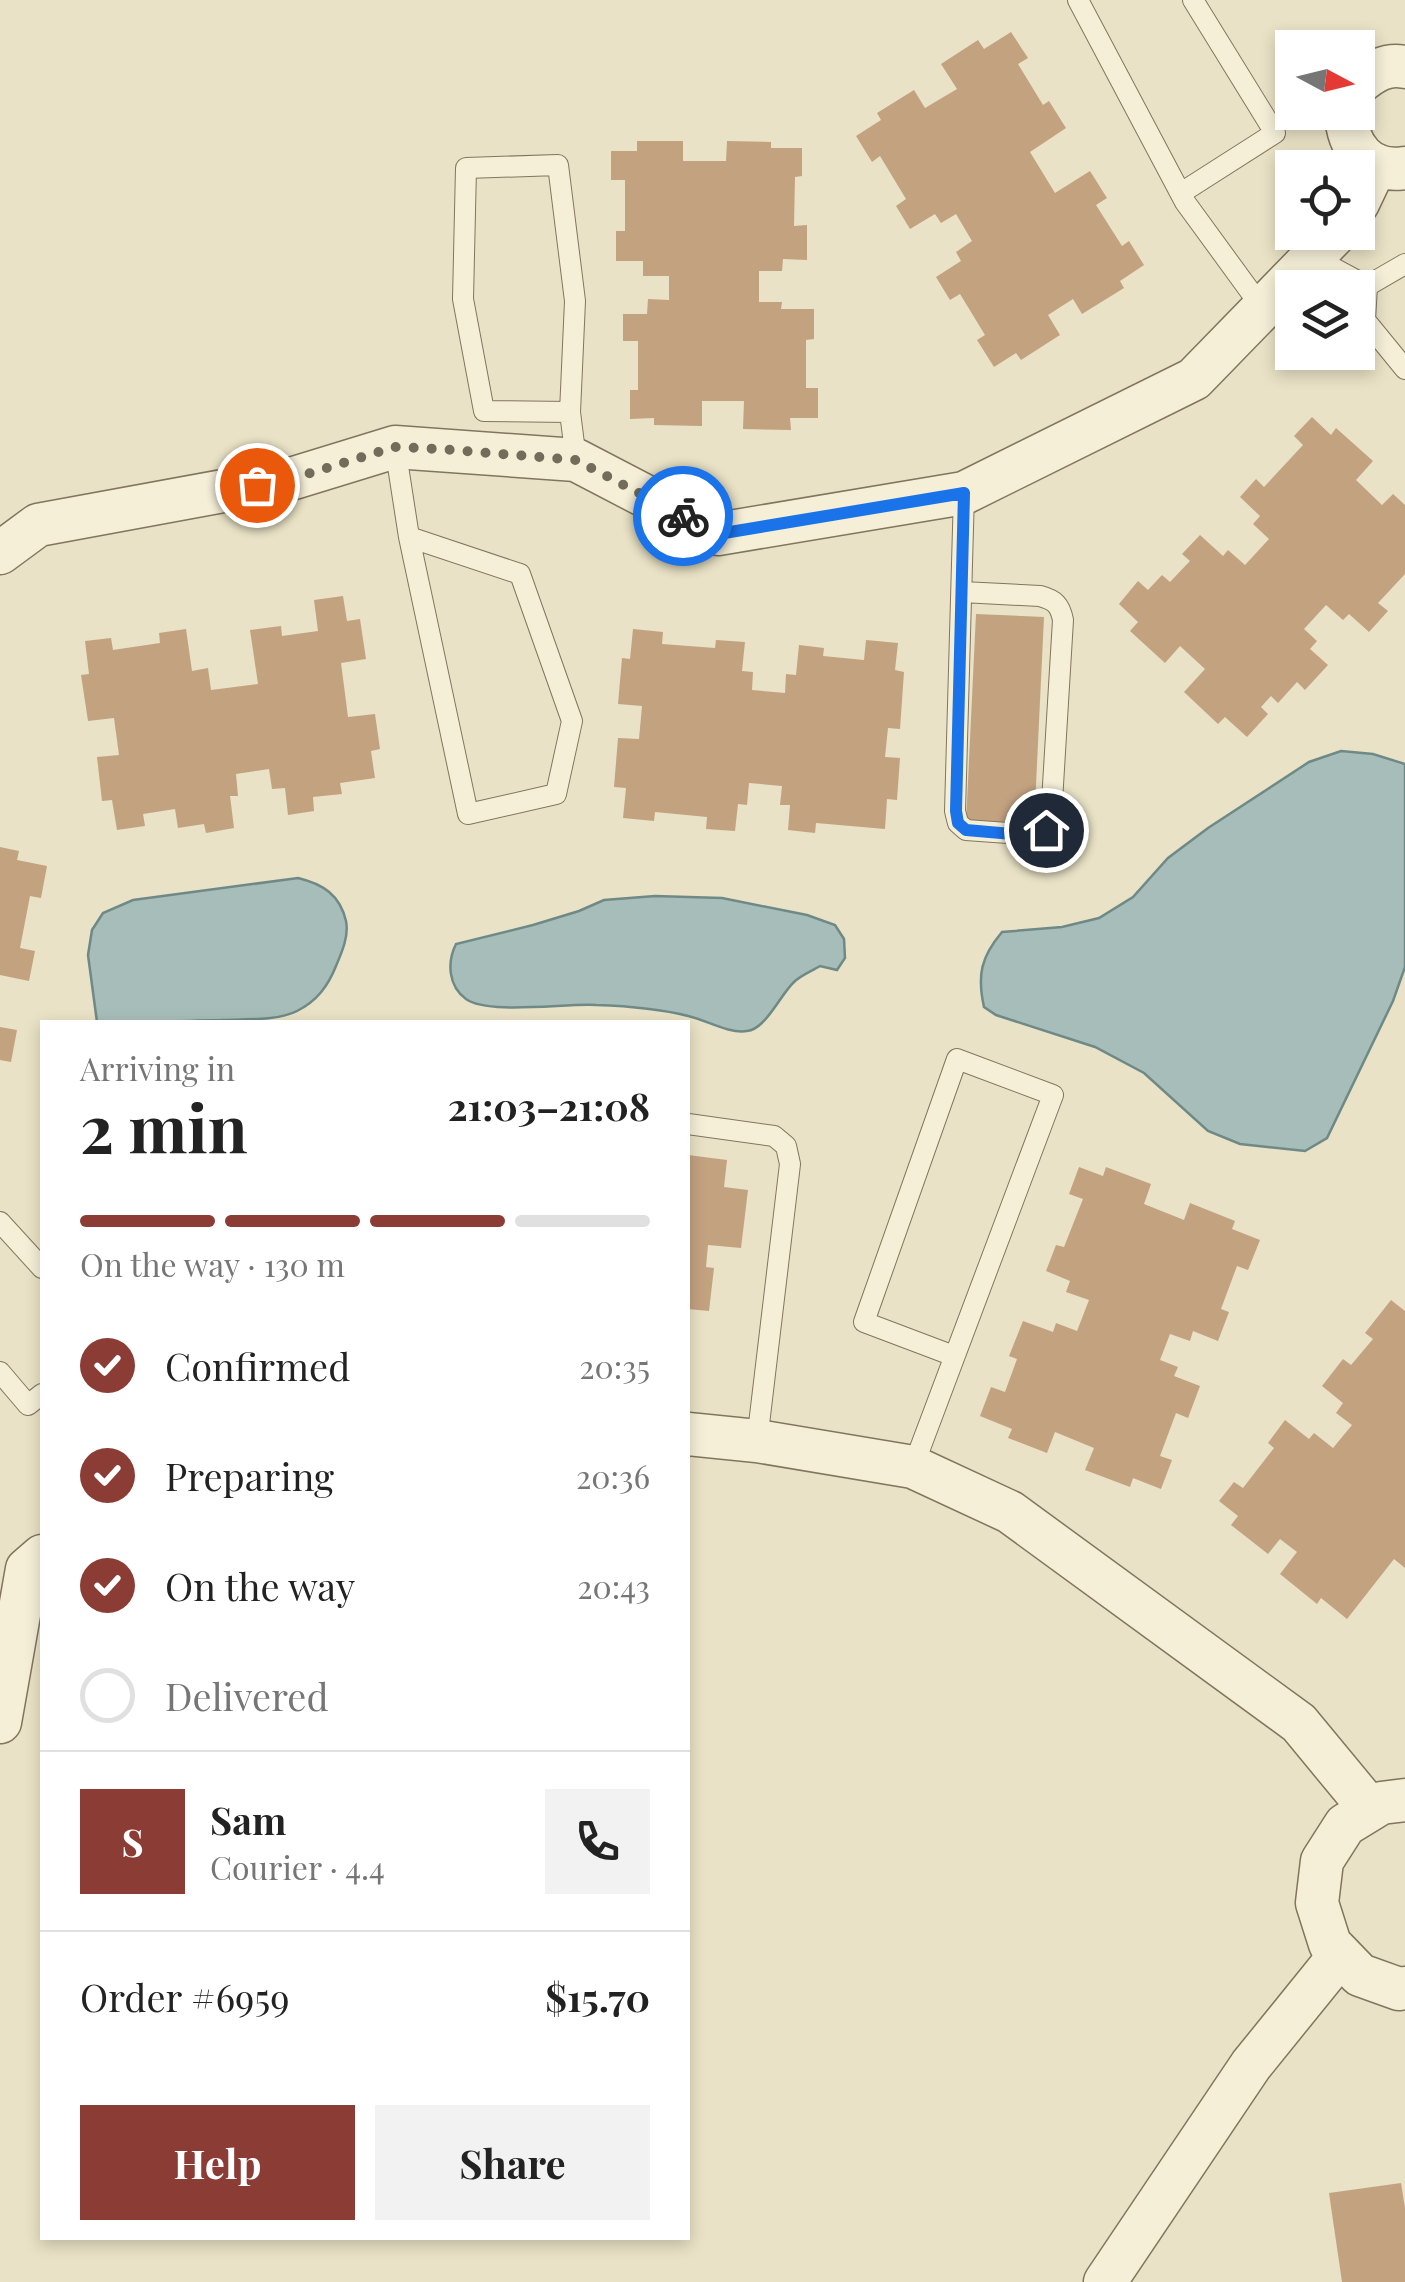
<!DOCTYPE html>
<meta charset="utf-8">
<style>
:root{--surface:#fff;--page:#f2f2f2;--text:#222;--muted:#767676;--line:#e0e0e0;--accent:#8b3c34}
body{margin:0;font-family:"Playfair Display",serif;background:var(--page);color:var(--text);height:100vh;display:flex;flex-direction:column;font-size:38px;white-space:nowrap}
*{box-sizing:border-box;margin:0}
p{font-size:32px;color:var(--muted)}
.icon{flex:none;width:55px;height:55px;fill:none;stroke:currentColor;stroke-width:2;stroke-linecap:round;stroke-linejoin:round}
.map{position:relative;flex:1;overflow:hidden}
.drawer{position:absolute;left:40px;top:1020px;width:650px;height:1220px;display:flex;flex-direction:column;background:var(--surface);border-radius:0px;box-shadow:0 5px 15px #0003}
.drawer>*{flex:none}
.needle{width:65px;rotate:97deg}
.buttons{position:absolute;left:1275px;top:30px;display:grid;gap:20px}
.buttons a{display:grid;place-items:center;width:100px;height:100px;border-radius:0px;background:var(--surface);box-shadow:0 5px 15px #0003;font-size:50px}
.pin{position:absolute;display:grid;place-items:center;width:85px;height:85px;color:#fff;margin:-42px;border:5px solid #fff;border-radius:50%;box-shadow:0 2px 10px #0007}
.courier{position:absolute;display:grid;place-items:center;width:100px;height:100px;margin:-50px;border:8px solid #1a73e8;border-radius:50%;background:#fff;color:#222;box-shadow:0 2px 12px #0007}
.overview em{font-style:normal;font-weight:700}
.overview div{display:flex;flex-direction:column-reverse}
.overview{display:flex;align-items:center;justify-content:space-between;height:170px;padding:0 40px}
h1{font-size:65px;font-weight:700;line-height:75px}
.bar{display:grid;grid-template-columns:repeat(4,1fr);gap:15px 10px;align-content:center;height:120px;padding:0 40px}
.bar i{height:12px;border-radius:8px;background:var(--line)}
.bar .active{background:var(--accent)}
.bar p{grid-column:span 4}
.line{display:flex;align-items:center;gap:25px;padding:0 40px;border-top:2px solid var(--line)}
.line div{flex:1}
.round{display:grid;place-items:center;flex:none;width:105px;height:105px;border-radius:0px;background:var(--page)}
ol{padding:0 40px;list-style:none}
li{display:flex;align-items:center;gap:30px;height:110px}
li p{margin-inline-start:auto}
li .icon{padding:10px;border-radius:50%;background:var(--accent);color:#fff;stroke-width:4}
li:last-child{color:var(--muted)}
li i{width:55px;height:55px;border:5px solid var(--line);border-radius:50%}
.primary-button{display:flex;gap:20px;margin-top:auto;padding:20px 40px}
.primary-button a{flex:1;height:115px;border-radius:0px;background:var(--accent);color:#fff;font-size:40px;font-weight:700;line-height:115px;text-align:center}
.primary-button a+a{background:var(--page);color:var(--text)}
.map>svg:first-child{display:block}
.water{fill:#a7bdb9;stroke:#6f8a86;stroke-width:2.5}
.building{fill:#c3a280}
.lines{fill:none;stroke-linecap:round;stroke-linejoin:round}
.lane-casing{stroke:#82755e;stroke-width:22}
.street-casing{stroke:#82755e;stroke-width:45}
.lane{stroke:#f5efd8;stroke-width:20}
.street{stroke:#f5efd8;stroke-width:42}
.done{stroke:#736c5a;stroke-width:10;stroke-dasharray:0 18}
.route{stroke:#1a73e8;stroke-width:12}
</style>
<div class="map">
<svg width="1405" height="2282" viewBox="0 0 1405 2282">
<rect width="100%" height="100%" fill="#e9e2c6"/>
<g class="water">
<path d="M1341,751L1373,754L1405,764V967L1393,1001L1327,1138L1305,1151L1240,1144L1208,1131L1144,1073L1095,1047L996,1015L984,1007C977,975 981,957 1002,932L1062,927L1099,918L1133,897L1168,858L1208,828L1309,762Z"/>
<path d="M298,878C323,884 340,895 346,921C349,936 342,952 336,966C328,986 317,1001 297,1011C278,1021 242,1019 221,1020C179,1021 138,1023 97,1022L88,955L92,930L103,913L133,900Z"/>
<path d="M655,896L722,898L807,915L835,925L844,939L845,958L837,970L820,966C812,971 801,975 794,982C780,995 766,1029 747,1031C729,1034 706,1020 688,1016C657,1008 627,1006 596,1005C566,1003 488,1015 466,999C448,986 447,962 456,944L533,925L579,911L604,900Z"/>
</g>
<g class="building">
<path d="M1011,32L1028,58L1018,64L1043,105L1049,101L1066,128L1030,152L1055,193L1090,171L1107,198L1096,205L1122,246L1129,241L1144,265L1120,281L1124,288L1082,314L1073,299L1048,315L1060,335L1021,360L1016,353L994,367L977,340L985,335L960,294L950,300L936,277L961,261L956,252L972,241L956,214L941,223L935,214L910,229L896,206L906,199L880,156L872,162L856,136L881,120L877,113L914,90L925,108L957,89L941,64L978,40L984,49Z"/>
<path d="M637,141H683V161H726L727,141L771,142V148H802V176L795,177L794,226L807,225V260L783,259L782,271H759V302H782L781,309H814V339L806,340V388H818V418H790L791,430L743,429L744,401H702V426L654,425V418L630,419V390H638V341H623V314H647L648,299L669,300V276H643V261H616V231H625V180H611V151H637Z"/>
<path d="M1312,417L1331,435L1336,428L1373,461L1356,480L1382,505L1393,494L1405,505V574L1378,603L1388,611L1369,632L1349,614L1343,620L1326,605L1304,629L1317,641L1310,649L1328,665L1305,690L1297,682L1278,703L1271,696L1261,707L1268,714L1247,737L1225,717L1218,724L1184,692L1205,669L1180,646L1165,663L1130,631L1138,622L1119,604L1138,581L1148,590L1162,575L1170,582L1190,561L1182,554L1200,535L1223,556L1228,550L1245,565L1269,539L1253,524L1260,516L1240,497L1256,479L1264,487L1303,445L1294,436Z"/>
<path d="M343,596L347,621L360,619L366,659L341,663L348,717L375,714L380,749L371,751L375,778L340,783L342,794L313,797L314,811L288,815L285,788L272,789L269,769L236,774L238,796H230L234,828L206,833L204,824L178,828L175,809L143,814L145,826L117,830L112,800L102,801L97,757L119,755L114,718L88,721L81,675L89,674L85,641L111,638L113,650L160,643L159,633L186,629L192,671L208,668L211,690L258,684L250,630L281,626L282,636L318,631L314,600Z"/>
<path d="M976,614L1044,617L1034,827L966,823Z"/>
<path d="M633,629L663,632L662,644L715,648L716,640L745,642L742,671L753,672L752,690L785,693L786,674L796,675L799,645L824,648L823,656L864,660L866,640L898,643L895,670L904,672L900,729L888,728L885,757L900,758L897,800L887,799L885,829L816,823L815,833L788,830L790,805H780L782,786L749,783L747,805L738,804L735,831L706,829L707,817L655,812L654,821L623,818L626,788L614,787L618,738L639,739L642,706L618,704L622,658L630,659Z"/>
<path d="M0,847L19,851L17,860L47,866L41,898L30,896L20,948L35,951L29,981L0,975Z"/>
<path d="M0,1027L17,1030L11,1062L0,1060Z"/>
<path d="M688,1155L727,1160L724,1187L748,1190L741,1248L708,1245L706,1267L714,1268L709,1311L688,1309Z"/>
<path d="M1079,1167L1103,1176L1106,1167L1151,1184L1144,1204L1184,1220L1190,1203L1235,1221L1232,1229L1260,1240L1248,1270L1237,1266L1221,1309L1229,1312L1218,1341L1193,1331L1190,1341L1170,1334L1160,1360L1178,1367L1174,1376L1200,1386L1188,1418L1176,1413L1160,1456L1172,1460L1161,1489L1133,1478L1130,1487L1085,1470L1094,1448L1055,1432L1047,1453L1008,1438L1012,1429L980,1416L991,1387L1005,1392L1017,1359L1009,1356L1023,1321L1053,1332L1056,1323L1077,1331L1089,1300L1066,1292L1070,1281L1046,1271L1056,1245L1064,1247L1083,1199L1069,1194Z"/>
<path d="M1391,1300L1405,1311V1568L1394,1559L1347,1619L1321,1598L1317,1604L1280,1574L1297,1552L1280,1539L1268,1554L1231,1525L1238,1516L1219,1501L1234,1482L1243,1488L1274,1448L1268,1443L1285,1420L1309,1439L1314,1433L1333,1448L1352,1425L1336,1413L1343,1403L1322,1386L1343,1359L1351,1365L1373,1339L1365,1333Z"/>
<path d="M1401,2183L1405,2208V2282H1342L1329,2193Z"/>
</g>
<g class="lines">
<defs>
<g id="lane">
<path d="M1078,0L1185,202L1263,309"/>
<path d="M1181,193L1275,133L1193,0"/>
<path d="M1313,257L1367,286L1405,264"/>
<path d="M1367,286L1365,320L1405,369"/>
<path d="M570,412L484,411L463,299L466,168L558,165L575,301L570,412L576,460"/>
<path d="M395,447L409,537L468,814L556,794L572,721L520,574L409,537"/>
<path d="M962,592L1040,596C1055,600 1060,605 1063,620L1051,818L1046,830L1037,835L966,830L958,823L955,811L964,493"/>
<path d="M688,1124L774,1136L786,1146L790,1164L757,1441"/>
<path d="M0,1222L42,1268"/>
<path d="M0,1372L28,1405L42,1394"/>
<path d="M913,1467L1053,1095L957,1059L864,1322L954,1356"/>
</g>
<g id="street">
<path d="M1358,84C1372,72 1386,63 1405,67"/>
<path d="M1346,112C1347,147 1368,174 1405,168"/>
<path d="M1358,203L1376,165"/>
<path d="M0,553L38,525L294,478L395,447L576,460L718,534L964,493L1194,379L1337,232"/>
<path d="M688,1434L757,1441L913,1467L1010,1512L1299,1723L1370,1809"/>
<path d="M0,1722L27,1569L42,1556"/>
<path d="M1405,1800L1381,1803L1345,1825L1322,1861L1317,1903L1330,1944L1360,1975L1399,1989L1405,1988"/>
<path d="M1105,2282L1251,2065L1340,1955"/>
</g>
</defs>
<use href="#lane" class="lane-casing"/>
<use href="#street" class="street-casing"/>
<use href="#lane" class="lane"/>
<use href="#street" class="street"/>
</g>
<g class="lines">
<path class="done" d="M257,485L294,478L395,447L440,449L576,460L683,516"/>
<path class="route" d="M683,516L718,534L964,493L956,811L958,823L966,830L1036,836L1046,830"/>
</g>
</svg>
<div class="buttons">
<a><svg class="needle" viewBox="-14 -14 28 28"><path d="M0-13l5 13h-10z" fill="#e53935"/><path d="M0 13l5-13h-10z" fill="#767676"/></svg></a>
<a><svg class="icon" aria-label="locate" viewBox="0 0 24 24"><circle cx="12" cy="12" r="6"/><path d="M12 2v4M12 18v4M2 12h4M18 12h4"/></svg></a>
<a><svg class="icon" aria-label="layers" viewBox="0 0 24 24"><path d="M12 4l9 5-9 5-9-5zM3 14l9 5 9-5"/></svg></a>
</div>
<div class="pin" style="left:257px;top:485px;background:#ea580c"><svg class="icon" aria-label="bag" viewBox="0 0 24 24"><path d="M5 8h14l-1 12H6zM9 8a3 3 0 0 1 6 0"/></svg></div>
<div class="pin" style="left:1046px;top:830px;background:#1f2937"><svg class="icon" aria-label="home" viewBox="0 0 24 24"><path d="M3 11l9-7 9 7M6 9v11h12V9"/></svg></div>
<div class="courier" style="left:683px;top:516px"><svg class="icon" aria-label="bike" viewBox="0 0 24 24"><circle cx="6" cy="16" r="4"/><circle cx="18" cy="16" r="4"/><path d="M6 16l4-8h5l3 8M10 8l3 8H6M13 5h3"/></svg></div>
<section class="drawer">
<div class="overview"><div><h1>2 min</h1><p>Arriving in</p></div><em>21:03–21:08</em></div>
<div class="bar"><i class="active"></i><i class="active"></i><i class="active"></i><i></i><p>On the way · 130 m</p></div>
<ol>
<li><svg class="icon" aria-label="check" viewBox="0 0 24 24"><path d="M5 12l5 5 9-10"/></svg>Confirmed<p>20:35</p></li>
<li><svg class="icon" aria-label="check" viewBox="0 0 24 24"><path d="M5 12l5 5 9-10"/></svg>Preparing<p>20:36</p></li>
<li><svg class="icon" aria-label="check" viewBox="0 0 24 24"><path d="M5 12l5 5 9-10"/></svg>On the way<p>20:43</p></li>
<li><i></i>Delivered</li>
</ol>
<div class="line" style="height:180px"><b class="round" style="background:var(--accent);color:#fff">S</b><div><b>Sam</b><p>Courier · 4.4</p></div><a class="round"><svg class="icon" aria-label="phone" viewBox="0 0 24 24"><path d="M5 4h4l2 5-3 2q2 4 5 5l2-3 5 2v4C11 20 4 13 5 4z"/></svg></a></div>
<div class="line" style="height:130px"><div>Order #6959</div><b>$15.70</b></div>
<div class="primary-button"><a>Help</a><a>Share</a></div>
</section>
</div>
